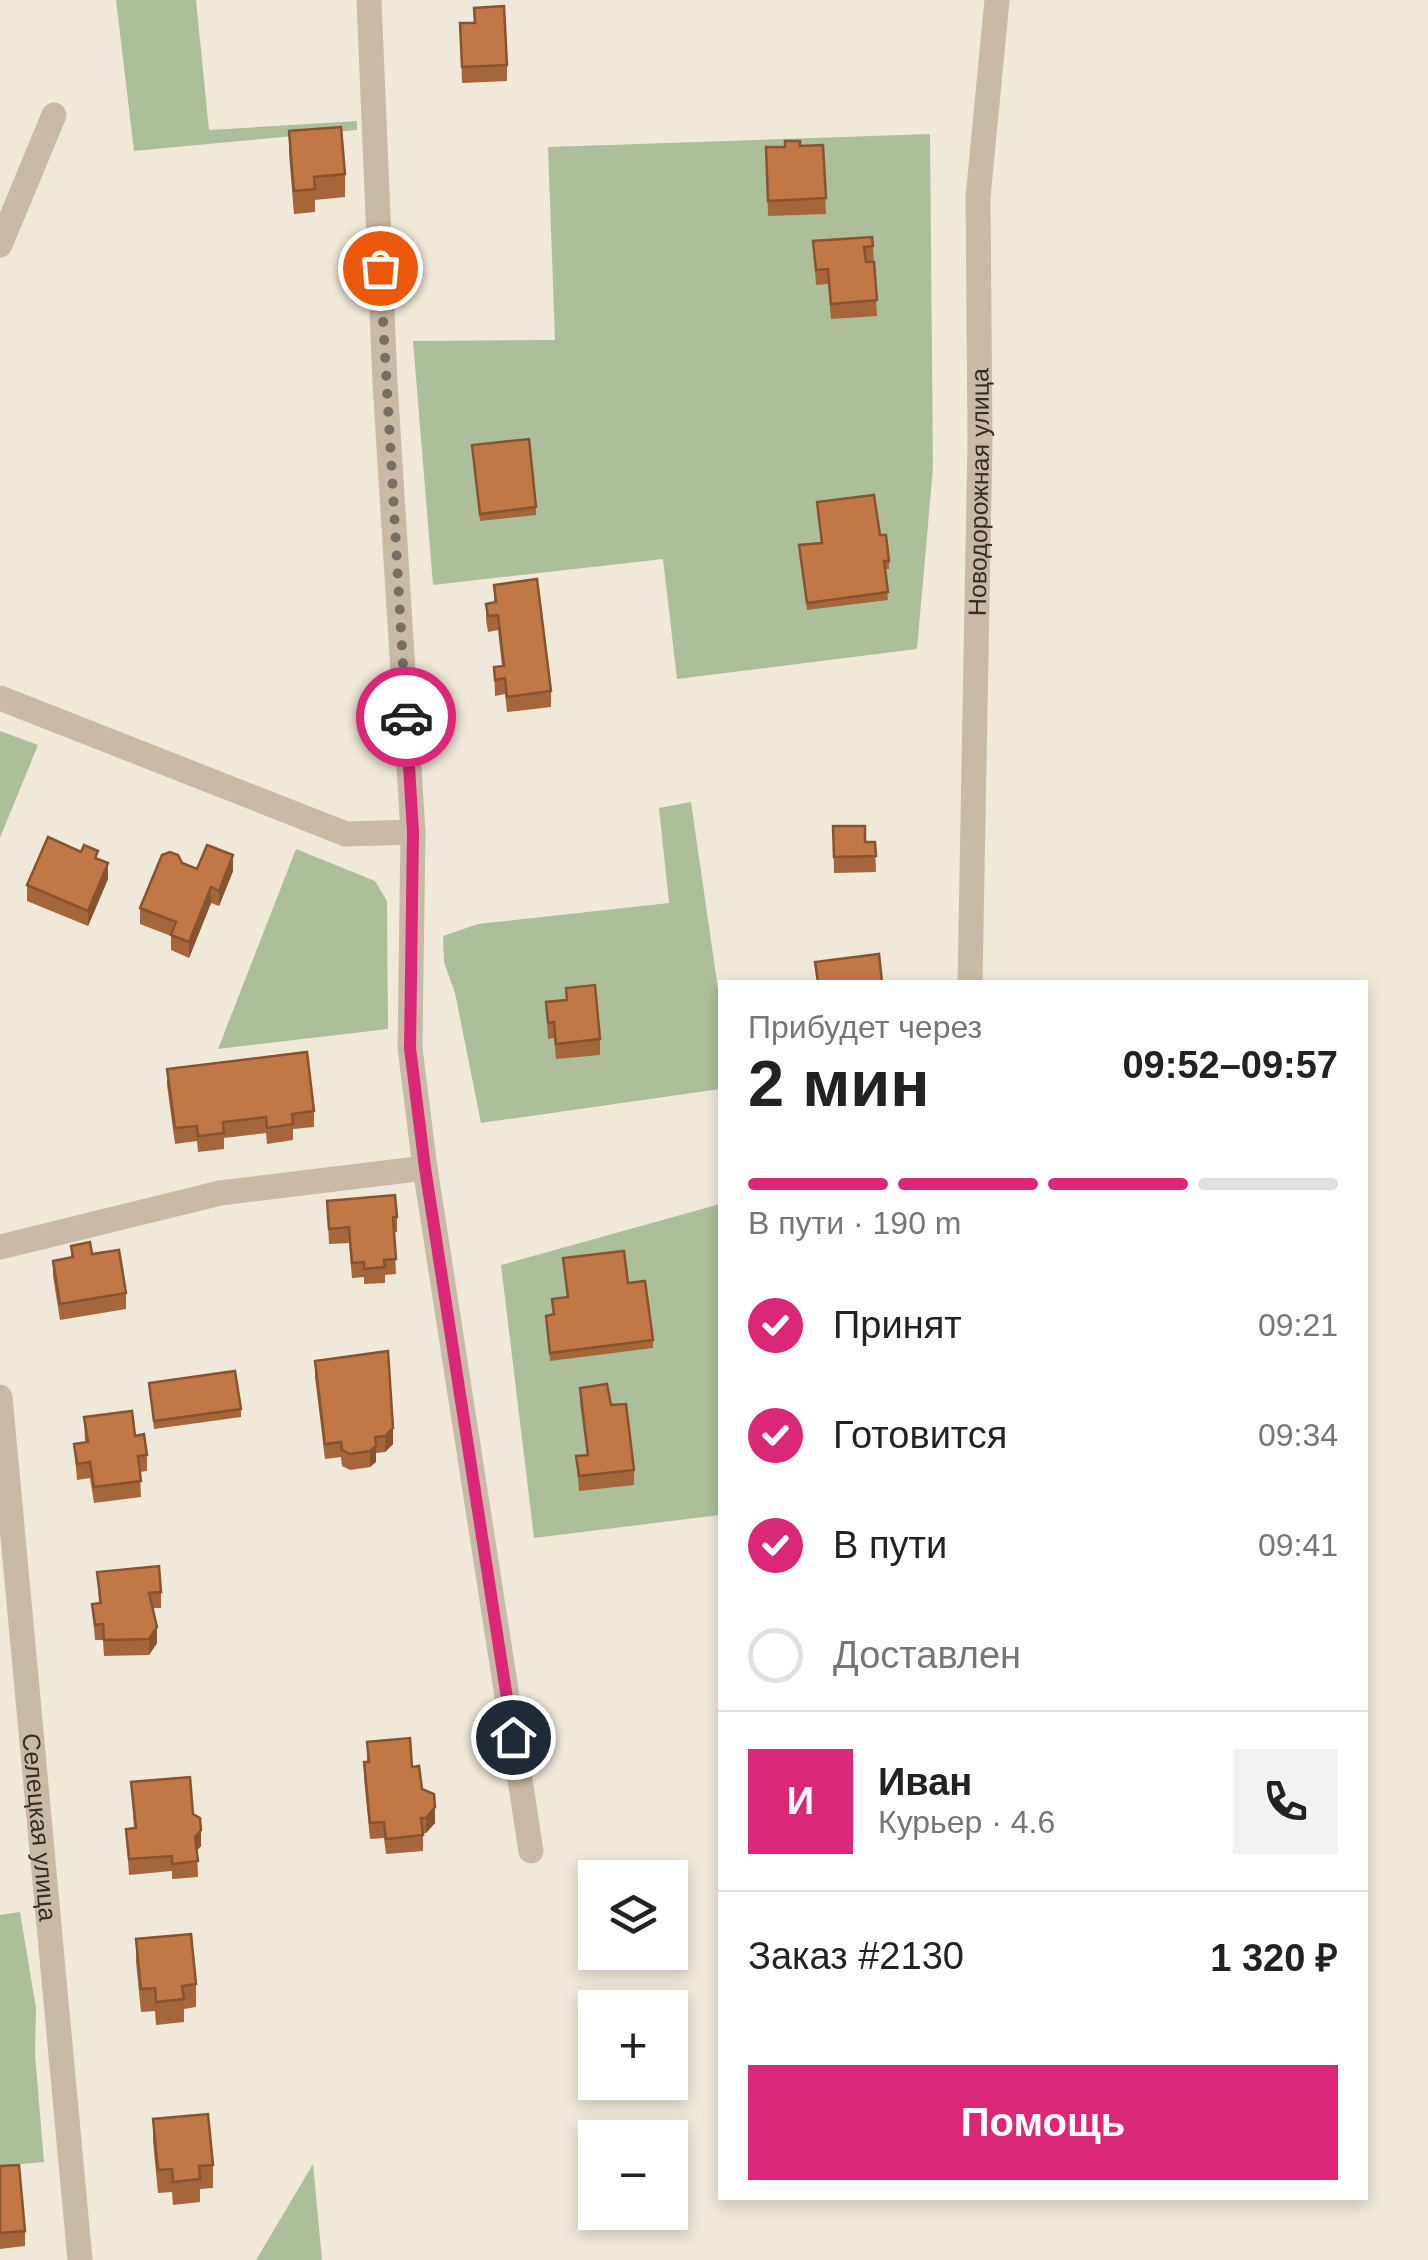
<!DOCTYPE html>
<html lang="ru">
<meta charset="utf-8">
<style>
:root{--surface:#fff;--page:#f2f2f2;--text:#222;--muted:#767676;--line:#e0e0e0;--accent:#db2777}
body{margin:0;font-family:Arial,sans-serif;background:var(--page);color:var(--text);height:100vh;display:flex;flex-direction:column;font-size:38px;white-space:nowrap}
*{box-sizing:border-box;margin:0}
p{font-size:32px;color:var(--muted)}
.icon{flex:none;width:55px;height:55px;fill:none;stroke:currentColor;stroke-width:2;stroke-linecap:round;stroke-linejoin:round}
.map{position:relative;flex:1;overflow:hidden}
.side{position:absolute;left:718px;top:980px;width:650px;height:1220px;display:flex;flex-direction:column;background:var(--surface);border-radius:0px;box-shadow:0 5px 15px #0003}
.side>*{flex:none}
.fabs{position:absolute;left:578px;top:1860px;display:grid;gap:20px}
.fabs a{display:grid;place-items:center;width:110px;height:110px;border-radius:0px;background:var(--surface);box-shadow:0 5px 15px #0003;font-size:50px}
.pin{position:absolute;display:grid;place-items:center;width:85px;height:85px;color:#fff;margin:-42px;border:5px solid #fff;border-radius:50%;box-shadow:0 2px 10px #0007}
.courier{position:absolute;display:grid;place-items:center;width:100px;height:100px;margin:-50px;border:8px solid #db2777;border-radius:50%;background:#fff;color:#222;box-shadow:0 2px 12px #0007}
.summary em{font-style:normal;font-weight:700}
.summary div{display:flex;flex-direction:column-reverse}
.summary{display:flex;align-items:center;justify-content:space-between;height:170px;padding:0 30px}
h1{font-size:65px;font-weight:700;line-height:75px}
.bar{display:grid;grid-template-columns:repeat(4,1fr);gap:15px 10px;align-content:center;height:120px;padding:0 30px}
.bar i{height:12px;border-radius:8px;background:var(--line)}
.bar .current{background:var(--accent)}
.bar p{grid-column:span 4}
.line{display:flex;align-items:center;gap:25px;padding:0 30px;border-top:2px solid var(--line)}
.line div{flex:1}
.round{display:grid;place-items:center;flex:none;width:105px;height:105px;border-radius:0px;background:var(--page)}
ol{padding:0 30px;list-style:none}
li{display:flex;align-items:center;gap:30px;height:110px}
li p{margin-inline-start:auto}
li .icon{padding:10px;border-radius:50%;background:var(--accent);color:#fff;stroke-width:4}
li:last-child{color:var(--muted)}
li i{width:55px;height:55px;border:5px solid var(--line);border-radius:50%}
.primary-button{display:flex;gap:20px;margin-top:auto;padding:20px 30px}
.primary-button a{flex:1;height:115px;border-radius:0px;background:var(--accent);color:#fff;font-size:40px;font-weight:700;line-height:115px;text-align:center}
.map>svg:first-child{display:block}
.green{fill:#adbf9a}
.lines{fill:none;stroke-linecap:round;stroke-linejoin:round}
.minor{stroke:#c8baa6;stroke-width:25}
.wall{fill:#a6663c}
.shaded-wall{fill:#875331}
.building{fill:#c17746;stroke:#875331;stroke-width:2.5}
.done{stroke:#766f66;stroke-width:10;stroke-dasharray:0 18}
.route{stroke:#db2777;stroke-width:12}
.labels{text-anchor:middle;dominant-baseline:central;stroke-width:10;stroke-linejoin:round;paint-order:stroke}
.street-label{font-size:25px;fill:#342d27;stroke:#f8f2e6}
</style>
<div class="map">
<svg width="1428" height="2260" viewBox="0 0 1428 2260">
<rect width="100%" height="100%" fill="#f0e9da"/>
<g class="green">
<path d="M116,0H196L209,130L357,121V130L134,151Z"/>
<path d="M930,134L933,468L917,649L677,679L663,559L433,585L413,341L555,340L548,147Z"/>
<path d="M0,731L38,745L0,838Z"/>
<path d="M691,802L720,1003V1089L481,1123L455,993L444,962L443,936L478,924L669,903L659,808Z"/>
<path d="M296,849L375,881L387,901L388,1029L218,1049Z"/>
<path d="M720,1204V1515L534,1538L501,1265Z"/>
<path d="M20,1912L36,2008L35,2054L44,2162L0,2166V1915Z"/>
<path d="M313,2164L322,2260H256Z"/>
</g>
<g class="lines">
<g class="minor">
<path d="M369,0L385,383L413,832L410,1048L425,1168L531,1851"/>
<path d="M0,245L54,115"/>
<path d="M0,698L346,834L413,832"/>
<path id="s1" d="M970,982L980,440L978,197L997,0"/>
<path d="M0,1247L220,1193L425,1168"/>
<path id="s2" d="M0,1397L80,2260"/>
</g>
</g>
<g class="wall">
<path d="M474,8L507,65V81L462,83L460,23H474Z"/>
<path d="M289,131L345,174V197L315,200V212L294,214L289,154Z"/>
<path d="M823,145L826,214L768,216L766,147Z"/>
<path d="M813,241L873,246L877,316L831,319L828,284L816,285Z"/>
<path d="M472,445L536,507V515L480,521Z"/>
<path d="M817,502L880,535L889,561V569H885L888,600L807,610L799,545L821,543Z"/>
<path d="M494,585L551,691V707L507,712L505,694L495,696L494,667L502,666L498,630L488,632L486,620V604L494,603Z"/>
<path d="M833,826L865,842H875L876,872L834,873Z"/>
<path d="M98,859L108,879L88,926L27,901V885Z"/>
<path d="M182,863L197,869L233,871L219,906L211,903L189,958L171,950V936L140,924V908Z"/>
<path d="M566,988L600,1039V1055L556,1059L554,1038L548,1039L546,1002L566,1001Z"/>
<path d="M167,1069L314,1111V1127L293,1129V1140L267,1144L266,1133L224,1138V1149L198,1152L197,1141L175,1144L167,1085Z"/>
<path d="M327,1201L397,1217V1232H394L396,1274L385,1275V1283L364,1284V1277L352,1278L349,1243L329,1244Z"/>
<path d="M71,1246L92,1254L126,1293V1309L60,1320L53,1276V1261L71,1257Z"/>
<path d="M563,1258L628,1283L653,1340V1348L550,1361L546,1316L553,1314L552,1299L567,1297Z"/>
<path d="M315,1361L393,1444L385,1452L376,1453V1462L370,1467L350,1470L342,1466L341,1457L325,1459L315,1377Z"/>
<path d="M149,1383L241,1409V1417L154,1429Z"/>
<path d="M580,1388L611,1405L634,1470V1485L579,1491L576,1456L587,1455L580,1403Z"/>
<path d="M84,1417L135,1436L147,1455V1471L140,1472L141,1497L94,1503L90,1478L77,1480L74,1444L85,1442Z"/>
<path d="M97,1572L161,1592V1608H153L157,1643L149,1655L104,1656L103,1640H95L92,1604H99Z"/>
<path d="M367,1742L412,1767L435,1823L426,1833L423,1834V1851L386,1854L384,1838L370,1839L364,1778V1762H367Z"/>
<path d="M131,1782L193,1814L201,1846L197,1851L198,1877L172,1879V1871L129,1875L126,1829L134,1828Z"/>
<path d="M136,1939L196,1984V2007L184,2009V2022L156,2025L155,2011L141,2012L136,1962Z"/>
<path d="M153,2119L213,2165V2188L200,2189V2202L173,2205L172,2192L158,2193L153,2142Z"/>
<path d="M0,2166L25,2231V2246L0,2249Z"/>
</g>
<g class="shaded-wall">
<path d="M233,855V871L219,906V891Z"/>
<path d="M108,863V879L88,926V911Z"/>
<path d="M211,887V903L189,958V942Z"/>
<path d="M393,1428V1444L385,1452V1436Z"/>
<path d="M376,1446V1462L370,1467V1451Z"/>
<path d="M157,1627V1643L149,1655V1639Z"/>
<path d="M435,1807V1823L426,1833V1818Z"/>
<path d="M201,1830V1846L195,1852V1837Z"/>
</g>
<g class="building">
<path d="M504,6L507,65L462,67L460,23H475L474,8Z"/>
<path d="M341,127L345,174L314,177L315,189L294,191L289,131Z"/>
<path d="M785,141H800V146L823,145L826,198L768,201L766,147H785Z"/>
<path d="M872,237L873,246L864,247L866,262H874L877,300L831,304L828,269L816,270L813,241Z"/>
<path d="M529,439L536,507L480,514L472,445Z"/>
<path d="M874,495L880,535H886L889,561H884L888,592L807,603L799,545L822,543L817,502Z"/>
<path d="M537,579L551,691L507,697L505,678L495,680L494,667L504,666L498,615L488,616L486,604L496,602L494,585Z"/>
<path d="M833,826H865V842H875L876,856L834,857Z"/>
<path d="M48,837L81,852L84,845L98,851L95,858L108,863L88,911L27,885Z"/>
<path d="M207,845L233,855L219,891L211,887L189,942L171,935L176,922L140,908L162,855L170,852L178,855L182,863L197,869Z"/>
<path d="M879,954L882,982H818L815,962Z"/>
<path d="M595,985L600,1039L556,1044L554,1022L548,1023L546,1002L567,1000L566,988Z"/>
<path d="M307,1052L314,1111L292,1114L293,1124L267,1128L266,1117L223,1122L224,1133L198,1136L197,1126L175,1128L167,1069Z"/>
<path d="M395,1195L397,1217H393L396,1259L384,1260L385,1267L364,1269V1262L352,1263L349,1227L329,1229L327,1201Z"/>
<path d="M90,1242L92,1254L119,1250L126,1293L60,1304L53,1261L73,1257L71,1246Z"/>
<path d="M624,1251L628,1283L645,1281L653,1340L550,1353L546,1316L554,1314L552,1299L568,1297L563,1258Z"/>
<path d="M388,1351L393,1428L385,1436L375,1437L376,1446L370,1451L350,1454L342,1450L341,1442L325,1444L315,1361Z"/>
<path d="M235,1371L241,1409L154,1421L149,1383Z"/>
<path d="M607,1384L611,1405L626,1404L634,1470L579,1476L576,1456L588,1455L580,1388Z"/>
<path d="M132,1411L135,1436L144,1434L147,1455L138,1456L141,1481L94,1487L90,1462L77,1464L74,1444L88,1442L84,1417Z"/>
<path d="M159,1566L161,1592L149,1593L157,1627L149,1639L104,1640L103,1624L95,1625L92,1604L101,1603L97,1572Z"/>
<path d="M410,1738L412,1767L419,1766L422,1789L434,1794L435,1807L426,1818H421L423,1835L386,1839L384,1822L370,1823L364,1762H369L367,1742Z"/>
<path d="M190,1777L193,1814L200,1818L201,1830L195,1837L198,1861L172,1864V1856L129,1859L126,1829L136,1828L131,1782Z"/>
<path d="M191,1934L196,1984L182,1986L184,1999L156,2002L155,1988L141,1989L136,1939Z"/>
<path d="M208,2114L213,2165L199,2166L200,2179L173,2182L172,2169L158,2170L153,2119Z"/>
<path d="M19,2165L25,2231L0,2233V2166Z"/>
</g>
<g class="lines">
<path class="done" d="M380,268L406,717"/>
<path class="route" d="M406,717L413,832L410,1048L425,1168L513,1737"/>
</g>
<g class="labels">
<g class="street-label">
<text stroke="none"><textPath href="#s1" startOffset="490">Новодорожная улица</textPath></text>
<text stroke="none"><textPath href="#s2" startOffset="432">Селецкая улица</textPath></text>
</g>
</g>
</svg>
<div class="fabs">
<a><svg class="icon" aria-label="layers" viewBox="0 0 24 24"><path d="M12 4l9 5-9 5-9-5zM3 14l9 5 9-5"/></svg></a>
<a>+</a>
<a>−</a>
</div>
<div class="pin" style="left:380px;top:268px;background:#ea580c"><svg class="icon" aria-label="bag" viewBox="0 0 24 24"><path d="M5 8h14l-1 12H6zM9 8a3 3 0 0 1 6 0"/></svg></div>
<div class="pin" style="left:513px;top:1737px;background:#1f2937"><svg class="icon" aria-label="home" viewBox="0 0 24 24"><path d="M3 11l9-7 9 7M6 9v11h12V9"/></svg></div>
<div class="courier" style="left:406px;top:717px"><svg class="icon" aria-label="car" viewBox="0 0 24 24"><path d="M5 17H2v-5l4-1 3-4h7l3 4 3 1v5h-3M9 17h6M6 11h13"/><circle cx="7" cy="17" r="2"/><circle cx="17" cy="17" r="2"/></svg></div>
<section class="side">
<div class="summary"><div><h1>2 мин</h1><p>Прибудет через</p></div><em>09:52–09:57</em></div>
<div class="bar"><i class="current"></i><i class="current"></i><i class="current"></i><i></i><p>В пути · 190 m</p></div>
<ol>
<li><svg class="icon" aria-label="check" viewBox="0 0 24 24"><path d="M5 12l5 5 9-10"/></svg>Принят<p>09:21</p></li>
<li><svg class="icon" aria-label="check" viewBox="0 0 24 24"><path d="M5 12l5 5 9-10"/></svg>Готовится<p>09:34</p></li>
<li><svg class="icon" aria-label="check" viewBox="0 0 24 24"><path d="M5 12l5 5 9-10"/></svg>В пути<p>09:41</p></li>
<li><i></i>Доставлен</li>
</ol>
<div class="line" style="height:180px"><b class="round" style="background:var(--accent);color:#fff">И</b><div><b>Иван</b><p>Курьер · 4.6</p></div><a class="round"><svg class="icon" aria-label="phone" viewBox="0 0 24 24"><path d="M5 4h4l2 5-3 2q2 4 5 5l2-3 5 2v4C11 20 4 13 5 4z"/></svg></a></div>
<div class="line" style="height:130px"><div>Заказ #2130</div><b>1 320 ₽</b></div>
<div class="primary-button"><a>Помощь</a></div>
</section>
</div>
